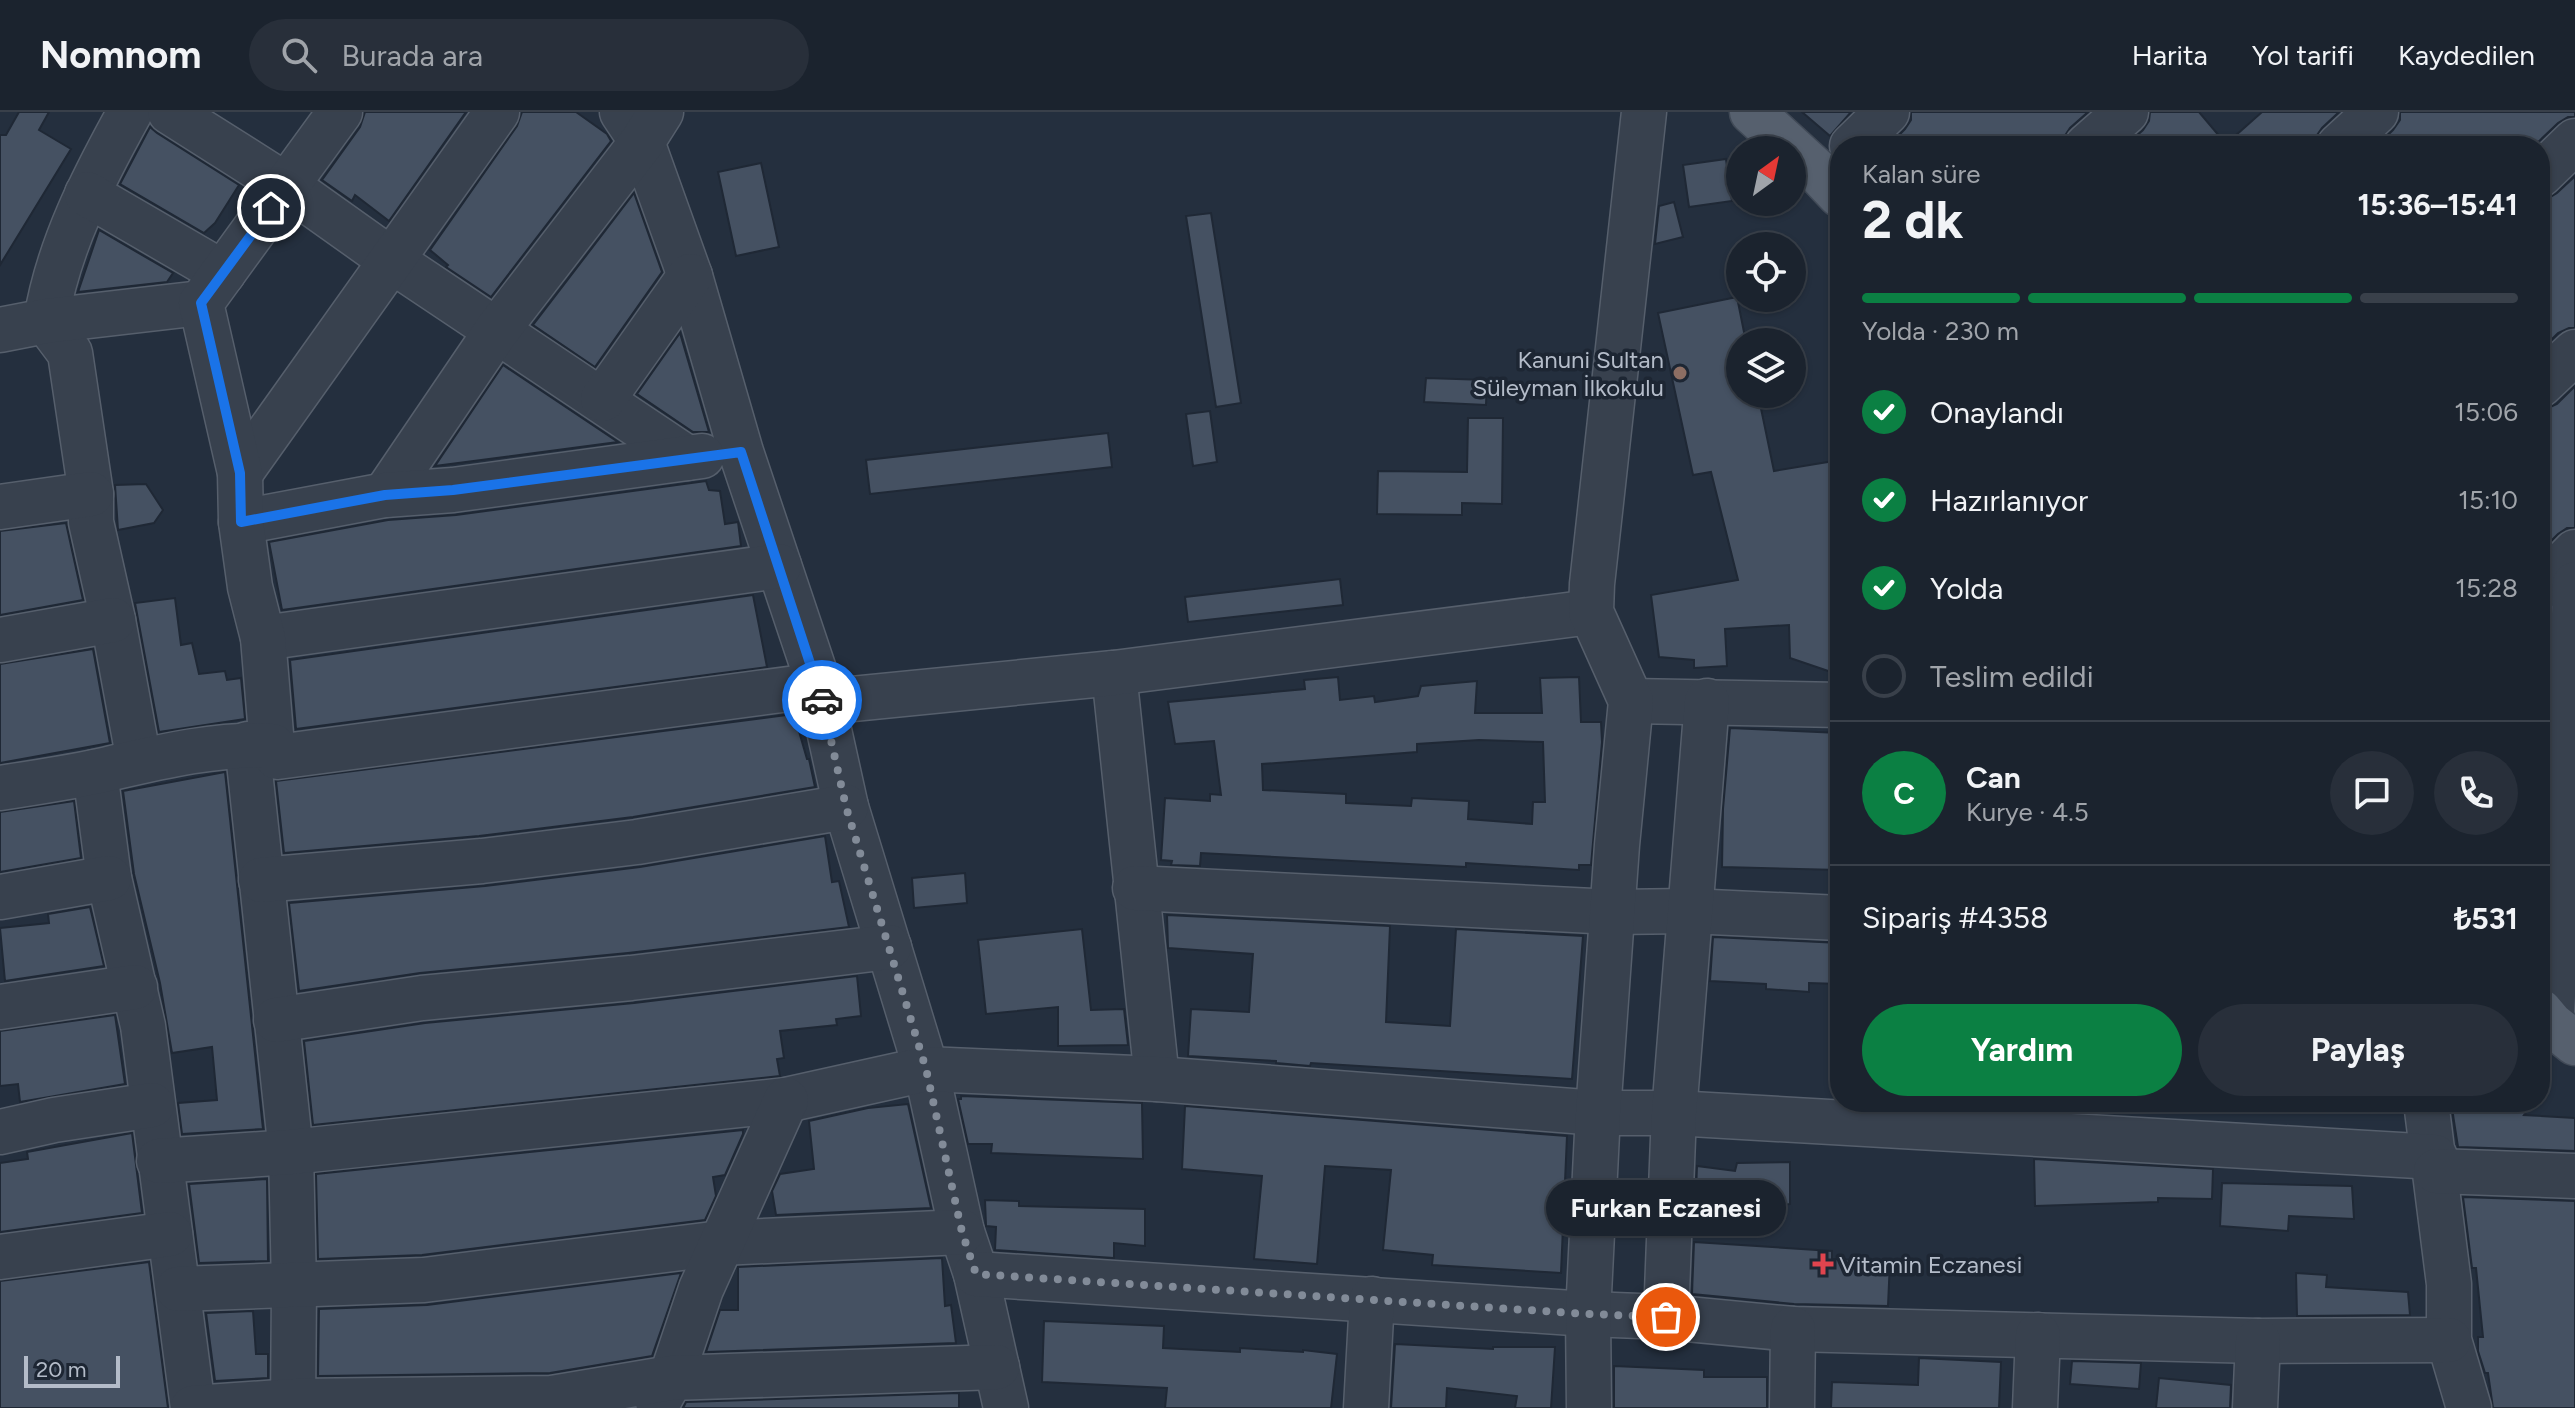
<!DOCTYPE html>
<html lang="tr">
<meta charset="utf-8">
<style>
:root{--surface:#1b232e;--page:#282f3a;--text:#f1f3f6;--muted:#a0a4aa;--line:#39404a;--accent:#0b8043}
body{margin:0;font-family:Figtree,sans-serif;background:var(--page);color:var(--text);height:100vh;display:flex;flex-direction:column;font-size:30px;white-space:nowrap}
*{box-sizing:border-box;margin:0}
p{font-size:26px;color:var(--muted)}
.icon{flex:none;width:44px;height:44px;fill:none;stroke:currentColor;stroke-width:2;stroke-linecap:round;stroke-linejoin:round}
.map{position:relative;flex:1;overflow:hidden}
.side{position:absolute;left:1830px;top:24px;width:720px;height:976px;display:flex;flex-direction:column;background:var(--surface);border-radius:32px;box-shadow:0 2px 6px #0004,0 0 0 2px var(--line)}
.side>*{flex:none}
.needle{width:52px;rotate:33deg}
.fabs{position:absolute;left:1726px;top:24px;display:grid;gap:16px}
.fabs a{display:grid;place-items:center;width:80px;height:80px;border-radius:50%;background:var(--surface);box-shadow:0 2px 6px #0004,0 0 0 2px var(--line);font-size:40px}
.scale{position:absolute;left:24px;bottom:20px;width:96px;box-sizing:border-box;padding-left:8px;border:4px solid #b4bcc9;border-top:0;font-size:22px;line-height:28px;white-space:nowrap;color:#b4bcc9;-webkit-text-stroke:6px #1d2633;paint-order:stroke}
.pin{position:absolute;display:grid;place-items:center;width:68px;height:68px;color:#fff;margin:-34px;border:4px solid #fff;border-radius:50%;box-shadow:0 2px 8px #0007}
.courier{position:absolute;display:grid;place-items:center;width:80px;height:80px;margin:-40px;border:6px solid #1a73e8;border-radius:50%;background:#fff;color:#222;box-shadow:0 2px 10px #0007}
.bubble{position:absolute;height:56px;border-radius:28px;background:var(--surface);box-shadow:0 2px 6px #0004,0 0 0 2px var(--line);font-size:26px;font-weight:700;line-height:56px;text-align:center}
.summary em{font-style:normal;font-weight:700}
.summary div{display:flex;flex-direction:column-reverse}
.summary{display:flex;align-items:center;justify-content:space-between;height:136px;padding:0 32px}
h1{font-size:52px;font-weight:700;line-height:60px}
.bar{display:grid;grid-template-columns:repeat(4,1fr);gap:12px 8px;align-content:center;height:96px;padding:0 32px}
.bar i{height:10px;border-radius:6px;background:var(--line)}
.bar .on{background:var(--accent)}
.bar p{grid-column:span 4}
.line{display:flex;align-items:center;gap:20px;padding:0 32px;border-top:2px solid var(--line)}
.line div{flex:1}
.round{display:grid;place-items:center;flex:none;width:84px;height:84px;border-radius:42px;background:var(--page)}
ol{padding:0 32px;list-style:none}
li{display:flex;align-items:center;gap:24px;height:88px}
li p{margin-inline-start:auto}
li .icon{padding:8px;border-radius:50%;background:var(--accent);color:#fff;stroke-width:4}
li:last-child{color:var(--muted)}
li i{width:44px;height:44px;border:4px solid var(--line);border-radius:50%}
.button{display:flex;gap:16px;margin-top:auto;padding:16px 32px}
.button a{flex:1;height:92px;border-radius:48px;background:var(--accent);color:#fff;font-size:32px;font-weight:700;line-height:92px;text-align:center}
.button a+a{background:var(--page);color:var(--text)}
header{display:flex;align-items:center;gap:48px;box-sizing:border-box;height:112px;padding:0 40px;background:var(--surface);border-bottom:2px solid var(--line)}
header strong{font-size:38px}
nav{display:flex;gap:44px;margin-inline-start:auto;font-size:28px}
.search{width:560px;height:72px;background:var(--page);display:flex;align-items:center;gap:20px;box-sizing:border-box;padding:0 28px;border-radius:44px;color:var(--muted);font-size:30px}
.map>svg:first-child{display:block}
.building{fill:#455162;stroke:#1f2835;stroke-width:2;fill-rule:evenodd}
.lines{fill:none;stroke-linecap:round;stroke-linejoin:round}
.minor-casing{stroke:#565f6c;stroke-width:47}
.major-casing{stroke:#414a57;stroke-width:47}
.minor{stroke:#38414e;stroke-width:44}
.major{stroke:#56606e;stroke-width:44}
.done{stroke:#828b98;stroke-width:8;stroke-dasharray:0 14.4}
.route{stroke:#1a73e8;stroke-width:10}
.education-dot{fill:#8d6e63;stroke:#1d2633;stroke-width:3}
.health-dot{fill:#e0444e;stroke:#1d2633;stroke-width:3}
.labels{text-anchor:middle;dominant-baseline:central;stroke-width:7;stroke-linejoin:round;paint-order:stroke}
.poi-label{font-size:24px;fill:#b4bcc9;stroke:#1d2633;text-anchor:end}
</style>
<header>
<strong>Nomnom</strong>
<div class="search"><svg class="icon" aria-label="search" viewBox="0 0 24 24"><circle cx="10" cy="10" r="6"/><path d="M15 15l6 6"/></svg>Burada ara</div>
<nav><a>Harita</a><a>Yol tarifi</a><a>Kaydedilen</a></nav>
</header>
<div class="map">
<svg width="2575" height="1296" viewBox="0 0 2575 1296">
<rect width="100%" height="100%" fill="#242f3e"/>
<g class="building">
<path d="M19,0H49L39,18L71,37L0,153V23H6Z"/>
<path d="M365,0H466L389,109L355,83L352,89L322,68L360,15Z"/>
<path d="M522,0H576L607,22L611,29L491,185L446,155L448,153L430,138L517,14Z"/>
<path d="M1802,0H1851L1830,24Z"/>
<path d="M1911,0H2088L2070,16L2064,25L2063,34H1888L1905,17L1911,8Z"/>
<path d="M2150,0H2199L2226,32L2262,0H2339L2322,16L2315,26V34H2125L2143,18L2149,9Z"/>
<path d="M2400,0H2575V5H2568L2558,11L2534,34H2376L2393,18L2400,8Z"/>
<path d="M150,15L157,21L239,73L215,111L204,121L120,72Z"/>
<path d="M1726,47L1732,89L1689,95L1683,53Z"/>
<path d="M761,51L779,135L736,144L718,60Z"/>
<path d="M2575,64V216H2569L2558,221L2540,239V87H2547L2557,81Z"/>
<path d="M634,81L662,160L595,255L533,213Z"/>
<path d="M1674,90L1683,125L1655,132L1659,94Z"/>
<path d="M1211,101L1241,291L1216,295L1186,104Z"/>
<path d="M99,118L173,161L167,170L78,180Z"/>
<path d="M1737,185L1746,230H1740V282H1758L1774,359L1840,348V563L1790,546L1789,513L1725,517L1727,554L1694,556V548L1659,545L1651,483L1738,468L1711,360L1693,363L1658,201Z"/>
<path d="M680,221L709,320H693L637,282Z"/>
<path d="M503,253L618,330L435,354Z"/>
<path d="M1426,266L1487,268L1486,293L1424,290Z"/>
<path d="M2575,274V416H2567L2558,422L2540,440V297H2546L2557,292Z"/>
<path d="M1210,299L1217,350L1193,354L1186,302Z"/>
<path d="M1468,306H1503L1502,392L1462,391V403L1377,402L1378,359L1467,360Z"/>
<path d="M1108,321L1112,355L870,382L866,348Z"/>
<path d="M706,369L709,378L720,379L725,412L738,410L741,434L282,498L269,430L388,408L456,403Z"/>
<path d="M146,372L163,398L154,411L118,418L115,373Z"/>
<path d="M66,411L83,488L0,503V419Z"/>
<path d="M1340,467L1343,493L1188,510L1185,485Z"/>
<path d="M753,483L767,555L296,617L290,548Z"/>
<path d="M175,486L181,533L192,531L199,562L225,559L227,568L241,566L245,607L159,620L135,491Z"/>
<path d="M93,537L110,631L0,651V552Z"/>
<path d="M1338,565L1340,588L1374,584L1375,590L1418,584L1421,574L1477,569L1475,601H1542L1540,566L1579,565L1581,610H1601L1602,630L1591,753H1579V758L1466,751V755L1201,741L1200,754L1171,753L1172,749L1161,748L1165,686L1210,689V682L1221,683L1214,629L1175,632L1168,590L1305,577L1304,568ZM1479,628L1543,630L1545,690H1533L1532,712L1468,707L1469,689L1412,686L1411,694L1346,691V682L1263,678L1262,652L1417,640V632Z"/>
<path d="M794,602L807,647H809L815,675L633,705L479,724L284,741L276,669Z"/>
<path d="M1730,616L1840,621V758L1722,755L1723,697Z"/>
<path d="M225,660L263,1017L182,1022L178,991L217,988L212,935L172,941L160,871L134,762L123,679Z"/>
<path d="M74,689L81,746L0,760V700Z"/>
<path d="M825,724L832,770L839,769L849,815L628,841L420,861L299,879L289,791L485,774L640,755Z"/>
<path d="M965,761L967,791L914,796L912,766Z"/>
<path d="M90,795L104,854L5,869L0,816L49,811L48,802Z"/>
<path d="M1167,803L1390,814L1386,910L1450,914L1456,817L1583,824L1572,967L1311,951L1310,954L1276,951V949L1188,944L1191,897L1249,900L1253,842L1168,836Z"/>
<path d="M1082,817L1091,898L1124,897L1128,933L1058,934V895L986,902L978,828Z"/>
<path d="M1713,825L1840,831V872L1809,871V880L1766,877V872L1710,869Z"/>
<path d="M857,864L861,904L836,907L837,913L780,919L784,946L777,947L780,964L313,1013L304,929L425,911L634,891Z"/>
<path d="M115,903L125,972L20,990L18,972L0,974V919Z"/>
<path d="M961,984L1142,991L1143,1047L991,1041L992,1032H968L958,987H961Z"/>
<path d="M2451,990H2533L2524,1003L2575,1006V1039L2458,1035Z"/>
<path d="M908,992L931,1096L776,1103L772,1079L780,1062L814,1057L809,1009L868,996Z"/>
<path d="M1185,994L1567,1024L1561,1161L1432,1153L1433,1143L1383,1138L1391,1058L1325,1054L1317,1152L1254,1147L1262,1064L1182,1057Z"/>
<path d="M743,1018V1022L725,1063L713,1065L716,1084L705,1108L422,1143L318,1147L316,1062Z"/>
<path d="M132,1021L142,1101L0,1120V1051L28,1047L27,1040Z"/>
<path d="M2034,1047L2213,1057L2212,1087L2158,1086V1090L2035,1094Z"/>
<path d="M1790,1050V1092L1695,1105L1697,1054L1735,1059L1737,1051Z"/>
<path d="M267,1067L268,1149L199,1151L189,1072Z"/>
<path d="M2222,1071L2352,1074L2354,1107L2289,1104L2288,1119L2220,1114Z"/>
<path d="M2463,1085L2575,1089V1296H2493L2488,1261H2485L2478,1239V1225H2483L2476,1156H2472Z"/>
<path d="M985,1088L1019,1089V1094L1145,1097V1134L1114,1131V1146L995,1138L996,1115L986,1114Z"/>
<path d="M1640,1099L1641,1123L1617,1125L1618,1101Z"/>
<path d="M1694,1130L1832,1139V1147L1890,1149L1888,1194L1794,1192L1692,1182Z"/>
<path d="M942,1146L945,1194L951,1193L956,1231L706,1240L720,1198H738V1155Z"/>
<path d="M149,1150L168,1296H0V1169Z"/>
<path d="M681,1161L652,1244L550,1261L318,1264L319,1197L427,1193Z"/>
<path d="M2296,1161L2327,1163L2326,1175L2408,1180L2410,1203L2297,1204Z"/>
<path d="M253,1199L256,1242H268V1266L215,1269L206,1201Z"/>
<path d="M1044,1209L1164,1214L1163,1236L1240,1240V1236L1303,1240V1238L1337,1242L1331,1296H1165L1167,1276L1042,1270Z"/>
<path d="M1395,1232L1493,1237V1235H1555L1551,1296H1515L1517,1284L1447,1276L1446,1296H1391Z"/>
<path d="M1919,1246L2001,1250L1999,1296H1831L1832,1270L1918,1273Z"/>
<path d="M2072,1249L2141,1251L2139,1277L2070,1272Z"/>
<path d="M1614,1254L1704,1258V1265H1767V1296H1614Z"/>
<path d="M2159,1266L2231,1273L2230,1296H2156Z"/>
<path d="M959,1281V1296H683L686,1290Z"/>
</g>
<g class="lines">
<defs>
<g id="minor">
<path d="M130,0C94,65 58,134 46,209L70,241L91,382V410L113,508L139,649"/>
<path d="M170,0L287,74L391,148L687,346"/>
<path d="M622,0L642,30L690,164L741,340L819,573L846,695L926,957L962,1120L976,1162L1006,1296"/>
<path d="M1852,34L1887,0"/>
<path d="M2087,34L2126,0"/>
<path d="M2339,34L2376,0"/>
<path d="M2540,63L2575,29"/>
<path d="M87,82L223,161"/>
<path d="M0,218L46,209L201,191"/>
<path d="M2540,273L2575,240"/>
<path d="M603,287L690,164"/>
<path d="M240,361L497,0"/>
<path d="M385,383L497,218L642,30L661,0"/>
<path d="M0,395L91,382"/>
<path d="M241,410L385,383L453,378L702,344"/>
<path d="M2540,476L2575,440"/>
<path d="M263,526L779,454"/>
<path d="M0,528L113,508"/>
<path d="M1114,561L1157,967"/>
<path d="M1631,589L1840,593"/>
<path d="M822,590L1114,561L1591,500"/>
<path d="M247,632L291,1040L294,1174L293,1296"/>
<path d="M272,634L263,526L250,475L241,410L240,361L201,191L340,0"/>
<path d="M95,660L109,766L143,914L193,1296"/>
<path d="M0,676C33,671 66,666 99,659C151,647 218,630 272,634L277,645L819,573"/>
<path d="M261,768L482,749L637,730L846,695"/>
<path d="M1135,776L1613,800L1689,799L1840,806"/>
<path d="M0,785L109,766"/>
<path d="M0,895L135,875"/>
<path d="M276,908L422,886L631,866L889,835"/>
<path d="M2551,912L2569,657L2575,472"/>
<path d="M2426,990L2449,1172V1228L2469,1296"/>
<path d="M0,1020L54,1008L152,993"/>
<path d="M159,1049L291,1040L786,988L926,957L1157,967L1598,1001H1674L2435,1045"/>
<path d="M2436,1059L2575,1064"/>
<path d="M0,1145L170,1122"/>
<path d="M976,1162L1588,1202L1666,1205L1793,1217L2258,1229L2449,1228"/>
<path d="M178,1177L424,1168L721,1131L962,1120"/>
<path d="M1666,1205L1674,1001L1707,589"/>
<path d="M658,1290L671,1266L701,1177L786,988"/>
<path d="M193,1296L294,1289L552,1286L671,1266L997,1255"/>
<path d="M1366,1296L1372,1187"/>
<path d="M1589,1296L1588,1202L1598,1001L1617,733L1631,589L1591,500L1592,472L1644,0"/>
<path d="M1792,1296L1793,1217"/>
<path d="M2035,1296L2038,1223"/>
<path d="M2255,1296L2258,1229"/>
</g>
<g id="major">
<path d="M1752,0L1821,63L1840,83"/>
<path d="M2540,899L2551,912L2575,931"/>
</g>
</defs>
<use href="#minor" class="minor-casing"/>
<use href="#major" class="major-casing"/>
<use href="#minor" class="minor"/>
<use href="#major" class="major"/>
</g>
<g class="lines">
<path class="done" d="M822,588L846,695L926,957L962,1120L976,1162L1588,1202L1666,1205"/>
<path class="route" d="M271,96L201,191L240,361L241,410L385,383L453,378L741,340L822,588"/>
</g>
<circle class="education-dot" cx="1680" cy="261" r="8"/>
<path class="health-dot" d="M1819 1140h8v8h8v8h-8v8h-8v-8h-8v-8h8z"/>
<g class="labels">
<g class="poi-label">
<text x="1664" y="247">Kanuni Sultan<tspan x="1664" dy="28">Süleyman İlkokulu</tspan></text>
<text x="1839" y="1152" text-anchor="start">Vitamin Eczanesi</text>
</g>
</g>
</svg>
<div class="fabs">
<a><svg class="needle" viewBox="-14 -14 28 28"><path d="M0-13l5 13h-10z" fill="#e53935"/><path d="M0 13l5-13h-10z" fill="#a0a4aa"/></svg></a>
<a><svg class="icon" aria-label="locate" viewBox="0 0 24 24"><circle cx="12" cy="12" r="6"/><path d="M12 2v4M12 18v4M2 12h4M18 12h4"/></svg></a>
<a><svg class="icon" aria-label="layers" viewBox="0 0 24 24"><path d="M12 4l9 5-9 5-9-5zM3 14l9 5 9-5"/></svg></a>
</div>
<div class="scale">20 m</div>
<div class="pin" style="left:1666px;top:1205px;background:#ea580c"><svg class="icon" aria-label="bag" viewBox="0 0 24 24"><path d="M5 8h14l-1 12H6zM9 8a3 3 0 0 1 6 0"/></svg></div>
<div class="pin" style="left:271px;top:96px;background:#1f2937"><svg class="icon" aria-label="home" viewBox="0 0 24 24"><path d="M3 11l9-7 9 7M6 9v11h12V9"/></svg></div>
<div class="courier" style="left:822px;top:588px"><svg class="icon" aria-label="car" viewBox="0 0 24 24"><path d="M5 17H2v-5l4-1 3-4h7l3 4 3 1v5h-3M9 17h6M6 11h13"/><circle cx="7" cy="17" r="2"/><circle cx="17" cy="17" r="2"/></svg></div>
<div class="bubble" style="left:1546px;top:1068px;width:240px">Furkan Eczanesi</div>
<section class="side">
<div class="summary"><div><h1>2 dk</h1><p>Kalan süre</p></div><em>15:36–15:41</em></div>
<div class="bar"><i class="on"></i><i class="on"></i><i class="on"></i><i></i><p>Yolda · 230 m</p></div>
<ol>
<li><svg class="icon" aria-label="check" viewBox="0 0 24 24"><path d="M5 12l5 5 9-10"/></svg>Onaylandı<p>15:06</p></li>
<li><svg class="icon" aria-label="check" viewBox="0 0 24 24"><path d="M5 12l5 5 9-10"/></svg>Hazırlanıyor<p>15:10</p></li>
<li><svg class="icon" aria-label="check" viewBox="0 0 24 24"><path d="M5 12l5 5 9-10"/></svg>Yolda<p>15:28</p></li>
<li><i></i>Teslim edildi</li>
</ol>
<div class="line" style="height:144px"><b class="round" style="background:var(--accent);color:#fff">C</b><div><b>Can</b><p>Kurye · 4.5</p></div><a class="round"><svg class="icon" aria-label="chat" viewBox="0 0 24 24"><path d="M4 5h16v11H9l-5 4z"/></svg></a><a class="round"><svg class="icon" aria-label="phone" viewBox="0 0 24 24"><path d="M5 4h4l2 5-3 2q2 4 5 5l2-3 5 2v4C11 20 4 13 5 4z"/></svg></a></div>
<div class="line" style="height:104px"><div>Sipariş #4358</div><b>₺531</b></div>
<div class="button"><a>Yardım</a><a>Paylaş</a></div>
</section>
</div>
